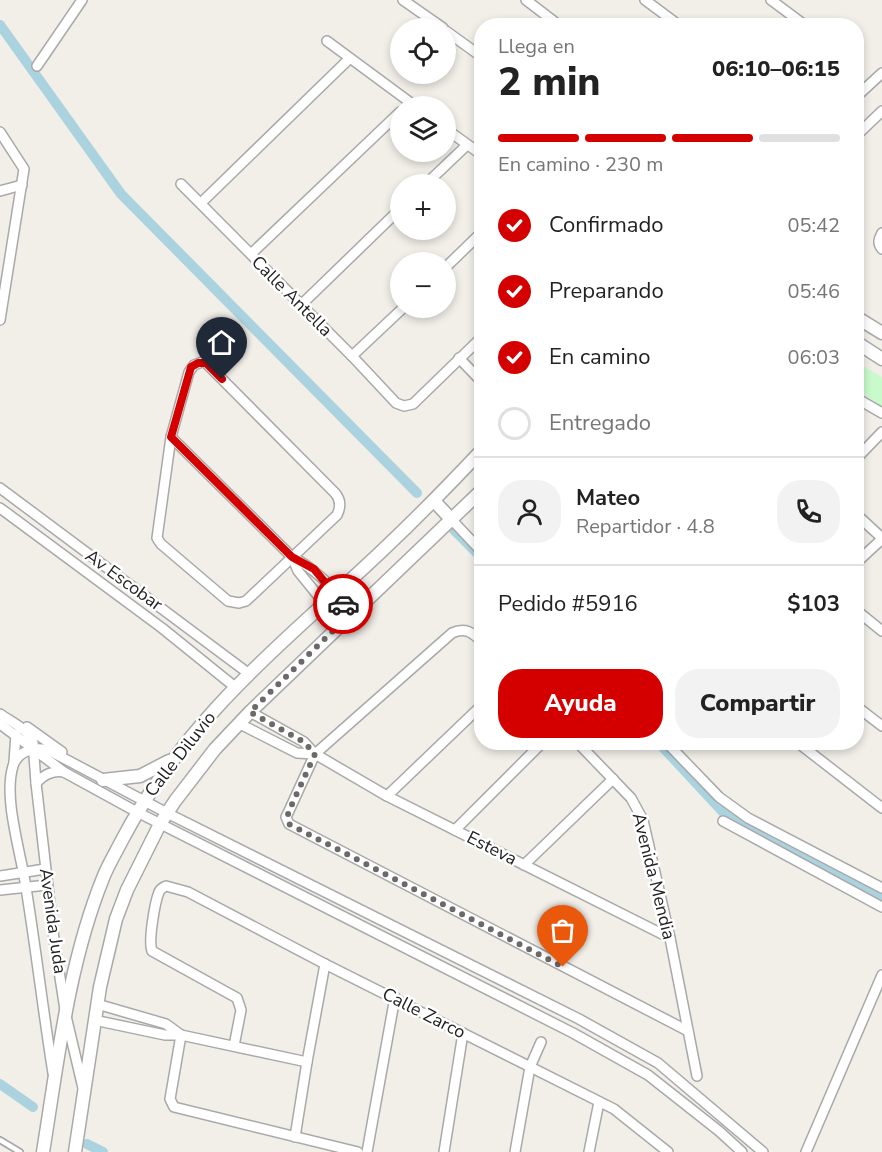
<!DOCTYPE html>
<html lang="es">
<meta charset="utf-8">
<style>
:root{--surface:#fff;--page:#f2f2f2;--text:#222;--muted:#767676;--line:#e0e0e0;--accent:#d40000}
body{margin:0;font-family:"Nunito Sans",sans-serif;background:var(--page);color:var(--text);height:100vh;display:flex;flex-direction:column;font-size:22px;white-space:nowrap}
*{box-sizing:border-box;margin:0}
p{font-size:20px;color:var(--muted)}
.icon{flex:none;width:33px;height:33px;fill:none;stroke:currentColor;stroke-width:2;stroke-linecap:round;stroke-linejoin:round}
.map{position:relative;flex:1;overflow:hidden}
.panel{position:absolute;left:474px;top:18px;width:390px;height:732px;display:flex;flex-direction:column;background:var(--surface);border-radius:24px;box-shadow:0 3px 9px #0003}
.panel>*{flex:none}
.tools{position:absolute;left:390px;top:18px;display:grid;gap:12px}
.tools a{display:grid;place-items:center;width:66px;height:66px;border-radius:50%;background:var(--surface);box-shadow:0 3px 9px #0003;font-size:30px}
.pin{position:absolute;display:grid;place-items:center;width:51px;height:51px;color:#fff;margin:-62px -26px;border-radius:50% 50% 50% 0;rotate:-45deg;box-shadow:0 0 6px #0007}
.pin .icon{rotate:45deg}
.courier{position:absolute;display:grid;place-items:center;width:60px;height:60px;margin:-30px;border:4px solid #d40000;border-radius:50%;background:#fff;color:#222;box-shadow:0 2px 8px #0007}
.overview em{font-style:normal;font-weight:800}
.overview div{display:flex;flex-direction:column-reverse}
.overview{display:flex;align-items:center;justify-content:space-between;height:102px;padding:0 24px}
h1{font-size:39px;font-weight:800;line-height:45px}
.bar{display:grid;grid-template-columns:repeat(4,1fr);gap:9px 6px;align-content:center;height:72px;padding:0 24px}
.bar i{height:8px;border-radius:4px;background:var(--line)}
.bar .active{background:var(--accent)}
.bar p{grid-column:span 4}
.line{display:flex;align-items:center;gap:15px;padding:0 24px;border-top:2px solid var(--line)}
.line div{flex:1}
.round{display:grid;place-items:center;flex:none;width:63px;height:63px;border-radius:24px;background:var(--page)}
ol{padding:0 24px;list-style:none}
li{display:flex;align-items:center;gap:18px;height:66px}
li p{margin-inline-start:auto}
li .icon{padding:6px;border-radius:50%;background:var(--accent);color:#fff;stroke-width:4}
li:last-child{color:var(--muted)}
li i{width:33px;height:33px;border:3px solid var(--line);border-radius:50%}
.button{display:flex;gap:12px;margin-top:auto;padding:12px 24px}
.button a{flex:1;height:69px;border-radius:24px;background:var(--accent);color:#fff;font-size:24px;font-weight:800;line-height:69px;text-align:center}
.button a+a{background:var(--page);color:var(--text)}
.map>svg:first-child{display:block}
.park{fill:#c8facc}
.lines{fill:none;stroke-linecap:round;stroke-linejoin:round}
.canal{stroke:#aad3df;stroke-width:10}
.service-casing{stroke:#a9a9a9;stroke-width:8}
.minor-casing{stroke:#a9a9a9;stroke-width:12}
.tertiary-casing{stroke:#a9a9a9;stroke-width:15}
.service{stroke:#fff;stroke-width:4.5}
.minor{stroke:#fff;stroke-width:9}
.tertiary{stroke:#fff;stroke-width:12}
.done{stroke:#6b6a68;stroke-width:6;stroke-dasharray:0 10.8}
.route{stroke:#d40000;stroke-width:8}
.labels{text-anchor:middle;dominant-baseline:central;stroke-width:5;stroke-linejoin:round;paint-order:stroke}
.street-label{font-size:18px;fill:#222;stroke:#fff}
</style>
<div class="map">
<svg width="882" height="1152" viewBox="0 0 882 1152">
<rect width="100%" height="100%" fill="#f2efe9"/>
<path class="park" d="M856,362L882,377V407L857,389Z"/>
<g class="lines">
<g class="canal">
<path d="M0,25L121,194L417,493"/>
<path d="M454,530L482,558"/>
<path d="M658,742L724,813L882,895"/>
<path d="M0,1084L33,1107"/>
<path d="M87,1144L103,1152"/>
</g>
<defs>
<path id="service" d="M0,1140L20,1152"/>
<g id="minor">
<path d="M403,0L443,28"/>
<path d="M526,0L560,26"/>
<path d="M645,0L680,26"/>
<path d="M771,0L806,26"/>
<path d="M446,31L482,57"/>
<path d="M327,41L415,106"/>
<path d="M37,66L82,0"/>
<path d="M856,97L882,73"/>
<path d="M446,129L482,155"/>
<path d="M0,132L24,169L0,320"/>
<path d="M856,136L882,111"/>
<path d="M181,184L352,356L396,403L404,406L413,404L482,337"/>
<path d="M426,184L467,145"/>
<path d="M0,191L22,185"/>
<path d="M201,203L349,59"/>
<path d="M882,233C879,239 877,243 882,249"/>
<path d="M251,254L400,112"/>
<path d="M446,267L482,232"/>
<path d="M301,305L400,209"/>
<path d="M352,356L403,308"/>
<path d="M459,358L482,382"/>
<path d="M202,362L206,363L335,493C341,500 341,507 337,515L246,601L239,603L228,601L161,544L157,538L171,437L189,372L194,365Z"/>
<path d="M856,398L882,413"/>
<path d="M171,437L292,557C307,564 340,590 344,606C346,612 344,616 343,621"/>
<path d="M856,459L882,432"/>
<path d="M0,488L248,673"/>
<path d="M0,508L162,628L235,687"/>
<path d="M856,514L882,538"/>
<path d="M451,519L482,552"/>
<path d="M292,557L298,571L324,603"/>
<path d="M856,563L882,539"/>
<path d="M856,610L882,631"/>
<path d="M482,642C472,632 465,627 452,633L315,754L288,813L286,817L289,824L688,1031"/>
<path d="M856,706L882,726"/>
<path d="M250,712L304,742L315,754L387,796L670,938"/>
<path d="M0,714C11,722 28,729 33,742L36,783L54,939L66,1016L83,1088"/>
<path d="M0,724L64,772L137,812L573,1033L648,1075L719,1131L742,1152"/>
<path d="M240,724L297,753L315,754"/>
<path d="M27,727L62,752"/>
<path d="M577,742L631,798L643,820L670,938L697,1076"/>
<path d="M666,742L719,797L748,818L882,888"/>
<path d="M797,742L882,808"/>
<path d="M14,762L16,734"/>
<path d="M36,783C44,775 52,770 64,772"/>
<path d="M387,796L482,705"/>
<path d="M723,821L882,907"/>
<path d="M455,830L543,742"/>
<path d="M524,865L613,779"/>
<path d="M0,876L45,869"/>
<path d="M0,890L47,885"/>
<path d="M97,1004L166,1024L181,1035"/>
<path d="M94,1020L165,1035H181L307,1062"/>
<path d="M181,1035L170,1099L174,1107L358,1152"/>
<path d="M234,1046L241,1010L237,998L152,951C148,941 155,902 159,892C161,888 162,888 166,886L188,892L325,964L614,1109L668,1152"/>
<path d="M53,1073C43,1011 36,949 26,888C21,852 3,799 13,766C18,750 37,746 50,751L167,813L579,1019L658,1063L763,1152"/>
<path d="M295,1137L307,1062L325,964"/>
<path d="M367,1152L395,997"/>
<path d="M444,1152L463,1033"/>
<path d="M515,1152L530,1067L541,1042"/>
<path d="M589,1152L599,1102"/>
<path d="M806,1152L882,975"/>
</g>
<g id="tertiary">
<path d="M856,317L882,333"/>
<path d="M856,342L882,359"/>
<path d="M434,501L451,519"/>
<path d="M103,780L140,776L169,761"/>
<path d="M43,1152C58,1060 68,965 103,878C108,865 115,854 121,842C174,740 252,668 336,593C387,548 435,500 482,450"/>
<path d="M75,1152L100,987L116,919L127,890L160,824L175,801L215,749L250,712L482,490"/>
</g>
</defs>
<use href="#service" class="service-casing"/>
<use href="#minor" class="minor-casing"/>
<use href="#tertiary" class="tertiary-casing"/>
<use href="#service" class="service"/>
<use href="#minor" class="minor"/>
<use href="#tertiary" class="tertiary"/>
</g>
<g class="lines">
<path class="done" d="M343,604L345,612L343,621L250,712L304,742L315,754L288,813L289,824L563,967"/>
<path class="route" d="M222,379L206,363H198L191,367L171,437L292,557L314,569L343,604"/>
</g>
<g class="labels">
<g class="street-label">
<text transform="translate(292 296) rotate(45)">Calle Antella</text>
<text transform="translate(124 580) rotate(36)">Av Escobar</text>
<text transform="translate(180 754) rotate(-52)">Calle Diluvio</text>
<text transform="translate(492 848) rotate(27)">Esteva</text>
<text transform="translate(654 876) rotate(76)">Avenida Mendia</text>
<text transform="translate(53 921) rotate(82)">Avenida Juda</text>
<text transform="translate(424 1013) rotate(27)">Calle Zarco</text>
</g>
</g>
</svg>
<div class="tools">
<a><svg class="icon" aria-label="locate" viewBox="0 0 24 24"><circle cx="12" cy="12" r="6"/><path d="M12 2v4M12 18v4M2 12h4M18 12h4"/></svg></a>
<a><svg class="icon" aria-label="layers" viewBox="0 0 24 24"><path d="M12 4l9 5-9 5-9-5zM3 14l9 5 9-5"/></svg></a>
<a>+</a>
<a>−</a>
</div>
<div class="pin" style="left:563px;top:967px;background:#ea580c"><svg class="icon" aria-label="bag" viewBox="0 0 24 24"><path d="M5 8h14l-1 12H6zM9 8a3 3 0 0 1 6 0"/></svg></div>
<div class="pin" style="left:222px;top:379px;background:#1f2937"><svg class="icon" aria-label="home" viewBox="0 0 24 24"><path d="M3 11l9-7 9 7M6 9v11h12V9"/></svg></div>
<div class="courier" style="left:343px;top:604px"><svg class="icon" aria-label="car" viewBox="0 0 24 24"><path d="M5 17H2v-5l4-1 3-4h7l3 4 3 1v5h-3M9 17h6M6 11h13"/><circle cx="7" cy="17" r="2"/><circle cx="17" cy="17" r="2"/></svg></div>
<section class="panel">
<div class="overview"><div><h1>2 min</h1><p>Llega en</p></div><em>06:10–06:15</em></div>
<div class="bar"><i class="active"></i><i class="active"></i><i class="active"></i><i></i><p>En camino · 230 m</p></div>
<ol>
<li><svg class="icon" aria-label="check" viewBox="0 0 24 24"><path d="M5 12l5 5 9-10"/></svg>Confirmado<p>05:42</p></li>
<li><svg class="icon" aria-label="check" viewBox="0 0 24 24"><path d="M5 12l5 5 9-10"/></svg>Preparando<p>05:46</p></li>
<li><svg class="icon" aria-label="check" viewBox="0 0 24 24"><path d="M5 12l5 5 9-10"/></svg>En camino<p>06:03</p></li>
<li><i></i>Entregado</li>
</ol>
<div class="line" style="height:108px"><a class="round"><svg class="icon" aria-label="person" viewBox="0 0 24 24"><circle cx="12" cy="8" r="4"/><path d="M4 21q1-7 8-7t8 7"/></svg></a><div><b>Mateo</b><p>Repartidor · 4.8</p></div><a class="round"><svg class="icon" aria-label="phone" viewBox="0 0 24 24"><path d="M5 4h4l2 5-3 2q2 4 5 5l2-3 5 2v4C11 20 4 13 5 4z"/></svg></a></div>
<div class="line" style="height:78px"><div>Pedido #5916</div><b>$103</b></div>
<div class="button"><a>Ayuda</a><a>Compartir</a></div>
</section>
</div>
